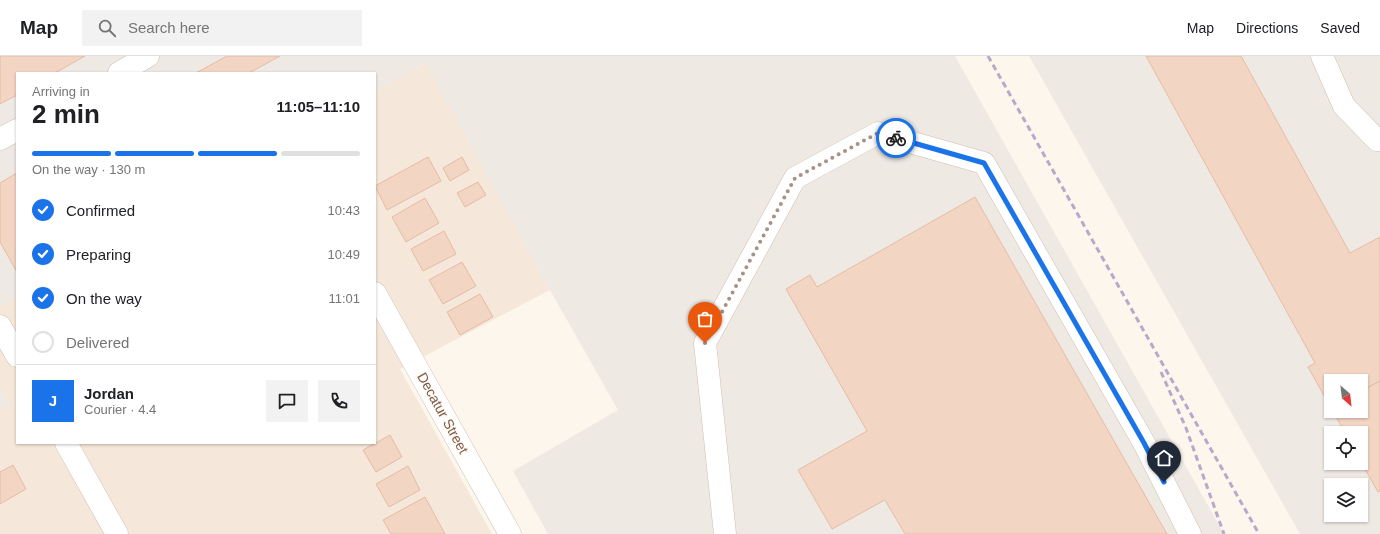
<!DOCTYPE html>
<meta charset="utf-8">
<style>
:root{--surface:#fff;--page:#f2f2f2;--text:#202124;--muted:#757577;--line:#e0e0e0;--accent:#1a73e8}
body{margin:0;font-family:Arial,sans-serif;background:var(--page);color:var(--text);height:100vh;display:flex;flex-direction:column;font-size:15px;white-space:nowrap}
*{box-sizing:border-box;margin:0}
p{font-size:13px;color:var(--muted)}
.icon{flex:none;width:22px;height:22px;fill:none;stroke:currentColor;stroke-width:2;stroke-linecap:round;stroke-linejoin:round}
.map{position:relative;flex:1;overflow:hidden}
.drawer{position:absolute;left:16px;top:16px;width:360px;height:372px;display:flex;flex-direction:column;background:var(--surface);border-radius:0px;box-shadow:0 1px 3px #0004}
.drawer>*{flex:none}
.needle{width:26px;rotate:152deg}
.buttons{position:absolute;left:1324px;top:318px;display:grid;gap:8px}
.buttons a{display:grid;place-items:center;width:44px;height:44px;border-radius:0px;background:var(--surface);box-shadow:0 1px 3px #0004;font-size:20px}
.pin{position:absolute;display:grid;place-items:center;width:34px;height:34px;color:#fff;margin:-41px -17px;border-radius:50% 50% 50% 0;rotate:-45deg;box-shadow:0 0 4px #0007}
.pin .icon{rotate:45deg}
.courier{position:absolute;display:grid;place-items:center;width:40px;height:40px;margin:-20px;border:3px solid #1a73e8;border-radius:50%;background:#fff;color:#222;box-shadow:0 1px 5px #0007}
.head em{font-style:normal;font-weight:600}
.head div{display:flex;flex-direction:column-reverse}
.head{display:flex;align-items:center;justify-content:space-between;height:68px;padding:0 16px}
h1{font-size:26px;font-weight:600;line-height:30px}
.bar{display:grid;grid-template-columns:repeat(4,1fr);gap:6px 4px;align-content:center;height:48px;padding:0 16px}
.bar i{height:5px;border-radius:3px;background:var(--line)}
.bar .current{background:var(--accent)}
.bar p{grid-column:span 4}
.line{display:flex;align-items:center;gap:10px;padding:0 16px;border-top:1px solid var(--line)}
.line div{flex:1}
.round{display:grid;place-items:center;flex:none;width:42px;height:42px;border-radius:0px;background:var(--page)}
ol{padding:0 16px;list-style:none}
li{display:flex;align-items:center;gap:12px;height:44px}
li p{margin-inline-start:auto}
li .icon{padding:4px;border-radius:50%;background:var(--accent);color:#fff;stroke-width:4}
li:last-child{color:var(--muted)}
li i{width:22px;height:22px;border:2px solid var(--line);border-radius:50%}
header{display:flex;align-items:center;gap:24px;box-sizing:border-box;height:56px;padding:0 20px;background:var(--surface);border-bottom:1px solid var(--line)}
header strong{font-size:19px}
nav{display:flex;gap:22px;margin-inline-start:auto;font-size:14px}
.search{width:280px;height:36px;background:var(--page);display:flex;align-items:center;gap:10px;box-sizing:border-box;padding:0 14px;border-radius:0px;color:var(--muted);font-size:15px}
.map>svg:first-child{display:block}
.residential{fill:#f5e8da}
.industrial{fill:#efe9e4;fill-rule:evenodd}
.building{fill:#f3d5c3;stroke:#e6bba3}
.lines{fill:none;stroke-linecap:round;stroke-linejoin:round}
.minor-casing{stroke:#d1beb0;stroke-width:23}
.minor{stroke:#fff;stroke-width:22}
.rail{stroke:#b9a8c9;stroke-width:3;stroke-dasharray:6 4;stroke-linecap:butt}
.done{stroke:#a89285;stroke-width:4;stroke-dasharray:0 7.2}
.route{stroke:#1a73e8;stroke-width:5}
.labels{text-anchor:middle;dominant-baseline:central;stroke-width:3;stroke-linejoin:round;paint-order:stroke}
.street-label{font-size:14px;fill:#7a5c4d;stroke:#fffaf3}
</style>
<header>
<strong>Map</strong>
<div class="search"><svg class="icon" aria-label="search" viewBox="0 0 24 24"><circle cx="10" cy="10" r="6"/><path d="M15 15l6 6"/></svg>Search here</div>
<nav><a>Map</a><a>Directions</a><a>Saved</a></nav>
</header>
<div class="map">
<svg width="1380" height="478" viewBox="0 0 1380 478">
<rect width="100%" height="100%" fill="#fdf6ec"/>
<path class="residential" d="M426,7L550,234L400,313L492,478H0V355L10,349L0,332V250L17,240V387H375V36Z"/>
<g class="industrial">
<path d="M0,0H955L1224,478H548L513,415L618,354L550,234L426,7L375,36V17H17V240L0,250Z"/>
<path d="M1029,0H1380V478H1300ZM1331,325H1361V355H1331ZM1331,377H1361V407H1331ZM1331,429H1361V459H1331Z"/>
<path d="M0,332L10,349L0,355Z"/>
</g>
<g class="building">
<path d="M0,0H85L55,17H17V39L0,48Z"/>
<path d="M227,0H280L249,17H196Z"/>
<path d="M1146,0H1241L1350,197L1380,181V325L1361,335V325H1331V352L1308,311L1315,307Z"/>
<path d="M428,101L441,125L387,154L375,130Z"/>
<path d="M462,101L469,114L450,125L443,112Z"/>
<path d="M17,117V216L0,186V127Z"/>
<path d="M478,126L486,139L465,151L457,137Z"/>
<path d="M975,141L1167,478H905L885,444L832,473L798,414L867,375L786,233L810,219L817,231Z"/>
<path d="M425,142L439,167L406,186L392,161Z"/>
<path d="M444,175L456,198L423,215L411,193Z"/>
<path d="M462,206L476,230L443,248L429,224Z"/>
<path d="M480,238L493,261L460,279L447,256Z"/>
<path d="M1380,325V435L1378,436L1361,406V377H1345L1333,355H1361V335Z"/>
<path d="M390,379L402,401L376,416L363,394Z"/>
<path d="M13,409L26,433L0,448V416Z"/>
<path d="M408,410L420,434L389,451L376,428Z"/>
<path d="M425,441L445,478H391L383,464Z"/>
</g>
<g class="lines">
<defs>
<g id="minor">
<path d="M1322,0L1344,50L1377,84H1380"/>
<path d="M119,17L148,0"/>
<path d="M0,83L17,74"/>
<path d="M375,237L510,478"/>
<path d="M0,270L17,300"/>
<path d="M66,387L117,478"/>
<path d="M725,478L705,287L795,122L878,77L984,107L1144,387L1190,478"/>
</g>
</defs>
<use href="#minor" class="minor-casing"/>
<use href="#minor" class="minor"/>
<g class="rail">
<path d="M988,0L1259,478"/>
<path d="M1161,316L1186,372L1224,478"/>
</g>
</g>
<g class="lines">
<path class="done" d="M705,287L795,122L878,77L896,82"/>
<path class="route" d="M896,82L984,107L1144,387L1164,426"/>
</g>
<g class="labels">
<g class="street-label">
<text transform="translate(443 357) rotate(61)">Decatur Street</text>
</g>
</g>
</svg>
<div class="buttons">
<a><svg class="needle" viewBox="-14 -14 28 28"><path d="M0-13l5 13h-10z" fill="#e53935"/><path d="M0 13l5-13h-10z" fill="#757577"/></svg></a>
<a><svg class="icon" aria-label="locate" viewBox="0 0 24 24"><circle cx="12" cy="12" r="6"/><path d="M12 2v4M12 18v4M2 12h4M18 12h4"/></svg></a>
<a><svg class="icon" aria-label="layers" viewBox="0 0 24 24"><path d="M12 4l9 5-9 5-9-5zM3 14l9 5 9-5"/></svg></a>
</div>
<div class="pin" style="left:705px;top:287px;background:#ea580c"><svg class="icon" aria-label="bag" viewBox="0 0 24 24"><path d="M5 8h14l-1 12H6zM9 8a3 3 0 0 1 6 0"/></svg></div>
<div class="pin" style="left:1164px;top:426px;background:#1f2937"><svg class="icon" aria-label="home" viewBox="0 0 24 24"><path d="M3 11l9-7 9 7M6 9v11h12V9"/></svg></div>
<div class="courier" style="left:896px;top:82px"><svg class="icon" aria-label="bike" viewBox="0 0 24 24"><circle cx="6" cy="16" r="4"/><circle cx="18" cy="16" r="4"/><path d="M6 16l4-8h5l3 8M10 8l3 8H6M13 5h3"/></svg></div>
<section class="drawer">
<div class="head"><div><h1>2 min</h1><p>Arriving in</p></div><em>11:05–11:10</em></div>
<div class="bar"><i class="current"></i><i class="current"></i><i class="current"></i><i></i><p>On the way · 130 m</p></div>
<ol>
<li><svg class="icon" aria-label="check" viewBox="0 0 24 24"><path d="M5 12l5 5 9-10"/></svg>Confirmed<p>10:43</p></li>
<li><svg class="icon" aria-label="check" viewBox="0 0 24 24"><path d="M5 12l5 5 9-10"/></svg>Preparing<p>10:49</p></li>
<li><svg class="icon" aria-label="check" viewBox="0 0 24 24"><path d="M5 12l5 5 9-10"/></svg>On the way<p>11:01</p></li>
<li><i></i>Delivered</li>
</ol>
<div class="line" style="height:72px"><b class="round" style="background:var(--accent);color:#fff">J</b><div><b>Jordan</b><p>Courier · 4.4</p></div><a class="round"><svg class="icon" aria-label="chat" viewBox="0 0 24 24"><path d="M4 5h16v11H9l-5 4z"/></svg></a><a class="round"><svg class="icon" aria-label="phone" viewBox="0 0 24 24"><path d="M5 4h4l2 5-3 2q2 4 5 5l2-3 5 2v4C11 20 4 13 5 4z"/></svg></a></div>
</section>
</div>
